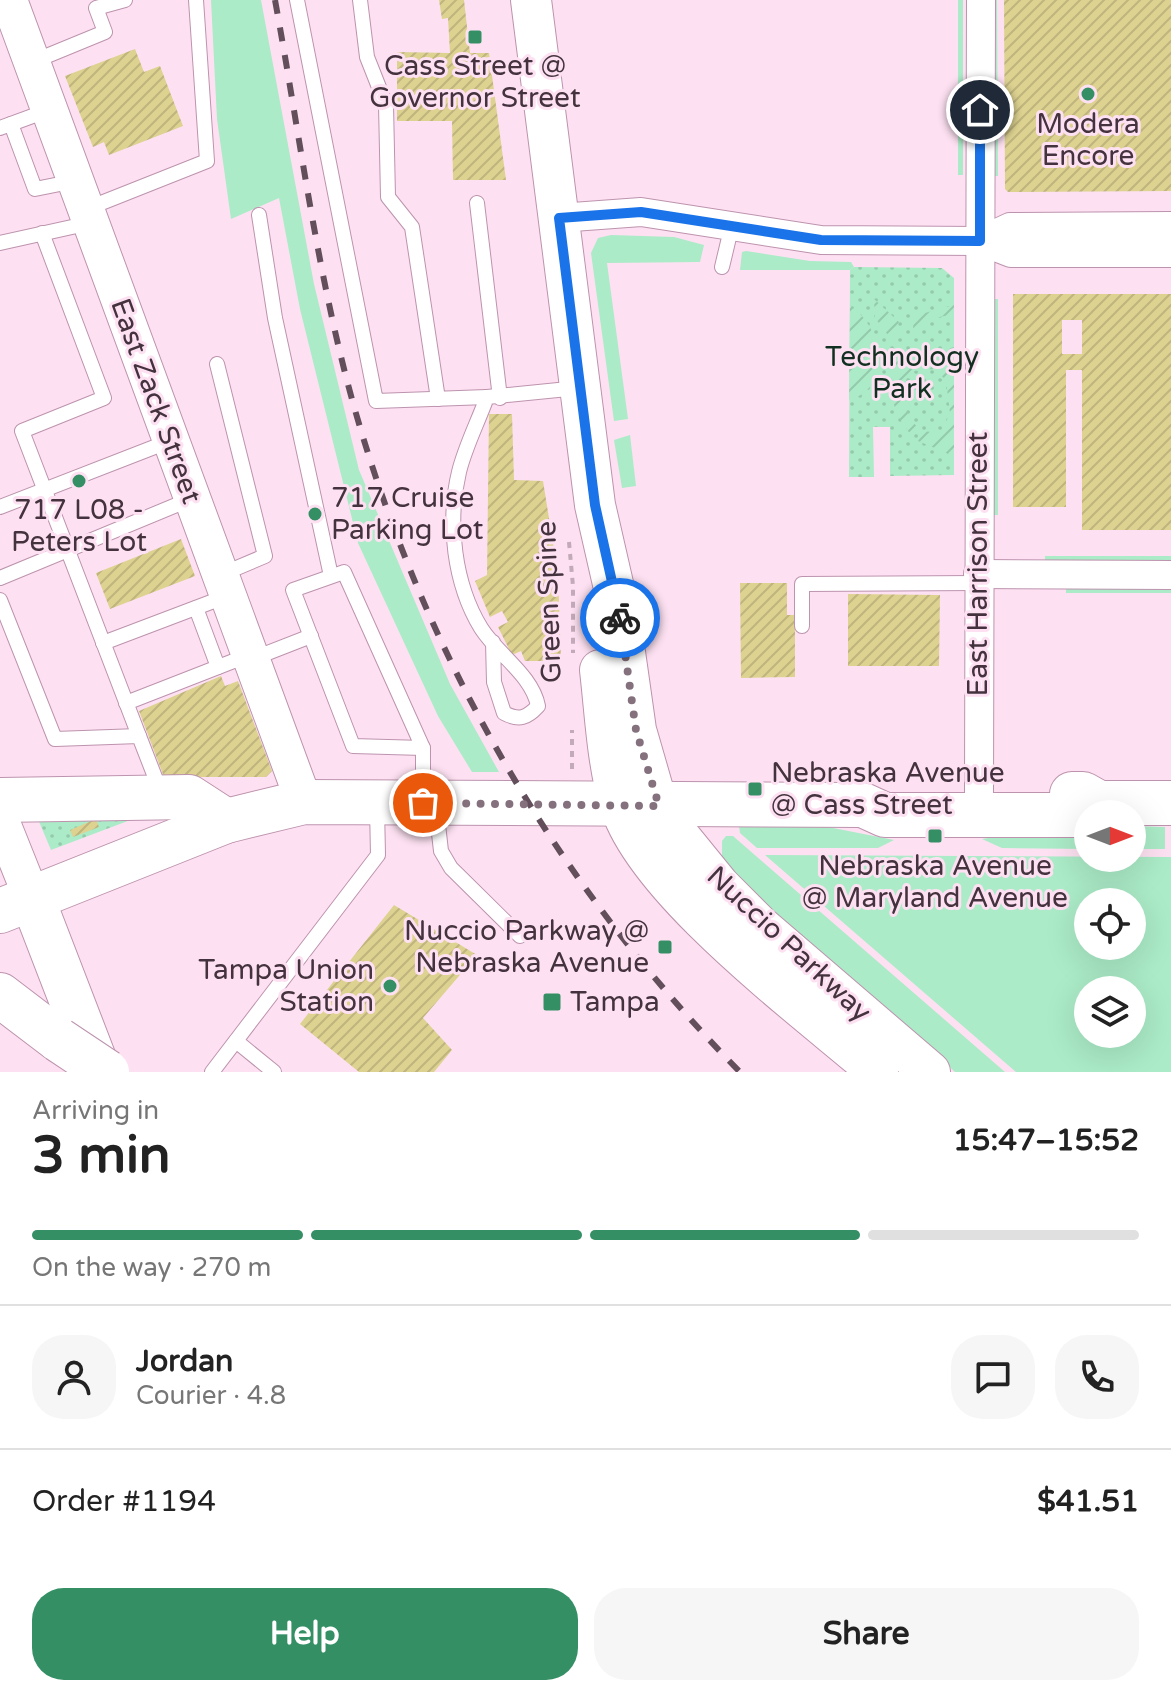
<!DOCTYPE html>
<meta charset="utf-8">
<style>
:root{--surface:#fff;--page:#f6f6f6;--text:#222;--muted:#767676;--line:#e0e0e0;--accent:#348f65}
body{margin:0;font-family:"Varela Round",sans-serif;background:var(--page);color:var(--text);height:100vh;display:flex;flex-direction:column;font-size:30px;white-space:nowrap}
*{box-sizing:border-box;margin:0}
p{font-size:26px;color:var(--muted)}
.icon{flex:none;width:44px;height:44px;fill:none;stroke:currentColor;stroke-width:2;stroke-linecap:round;stroke-linejoin:round}
.map{position:relative;height:1072px;overflow:hidden}
.side{display:flex;flex-direction:column;background:var(--surface);flex:1}
.side>*{flex:none}
.needle{width:52px;rotate:90deg}
.buttons{position:absolute;left:1074px;top:800px;display:grid;gap:16px}
.buttons a{display:grid;place-items:center;width:72px;height:72px;border-radius:50%;background:var(--surface);box-shadow:0 8px 32px #0002;font-size:40px}
.pin{position:absolute;display:grid;place-items:center;width:68px;height:68px;color:#fff;margin:-34px;border:4px solid #fff;border-radius:50%;box-shadow:0 2px 8px #0007}
.courier{position:absolute;display:grid;place-items:center;width:80px;height:80px;margin:-40px;border:6px solid #1a73e8;border-radius:50%;background:#fff;color:#222;box-shadow:0 2px 10px #0007}
.summary em{font-style:normal;font-weight:700}
.summary div{display:flex;flex-direction:column-reverse}
.summary{display:flex;align-items:center;justify-content:space-between;height:136px;padding:0 32px}
h1{font-size:52px;font-weight:700;line-height:60px}
.bar{display:grid;grid-template-columns:repeat(4,1fr);gap:12px 8px;align-content:center;height:96px;padding:0 32px}
.bar i{height:10px;border-radius:6px;background:var(--line)}
.bar .current{background:var(--accent)}
.bar p{grid-column:span 4}
.line{display:flex;align-items:center;gap:20px;padding:0 32px;border-top:2px solid var(--line)}
.line div{flex:1}
.round{display:grid;place-items:center;flex:none;width:84px;height:84px;border-radius:32px;background:var(--page)}
.action{display:flex;gap:16px;margin-top:auto;padding:16px 32px}
.action a{flex:1;height:92px;border-radius:32px;background:var(--accent);color:#fff;font-size:32px;font-weight:700;line-height:92px;text-align:center}
.action a+a{background:var(--page);color:var(--text)}
.map>svg:first-child{display:block}
.grass{fill:#abebc7;fill-rule:evenodd}
.park{fill:url(#park-dots)}
.garden{fill:url(#garden-furrows)}
.building{fill:url(#building-hatch);fill-rule:evenodd}
.lines{fill:none;stroke-linecap:round;stroke-linejoin:round}
.service-casing{stroke:#bd93ae;stroke-width:16}
.minor-casing{stroke:#bd93ae;stroke-width:30}
.tertiary-casing{stroke:#bd93ae;stroke-width:38}
.secondary-casing{stroke:#bd93ae;stroke-width:42}
.primary-casing{stroke:#bd93ae;stroke-width:46}
.motorway-casing{stroke:#bd93ae;stroke-width:46}
.path{stroke:#c3aab9;stroke-width:4;stroke-dasharray:6 6;stroke-linecap:butt}
.service{stroke:#fff;stroke-width:14}
.minor{stroke:#fff;stroke-width:28}
.tertiary{stroke:#fff;stroke-width:36}
.secondary{stroke:#fff;stroke-width:40}
.primary{stroke:#fff;stroke-width:44}
.motorway{stroke:#fff;stroke-width:44}
.rail{stroke:#624f5b;stroke-width:6;stroke-dasharray:14 14;stroke-linecap:butt}
.motorway-bridge-casing{stroke:#bd93ae;stroke-width:46;stroke-linecap:butt}
.motorway-bridge{stroke:#fff;stroke-width:44}
.done{stroke:#85707d;stroke-width:8;stroke-dasharray:0 14.4}
.route{stroke:#1a73e8;stroke-width:10}
.poi-dot{fill:#348f65;stroke:#fde1f2;stroke-width:3}
.labels{text-anchor:middle;dominant-baseline:central;stroke-width:6;stroke-linejoin:round;paint-order:stroke}
.poi-label{font-size:28px;fill:#44333e;stroke:#fde1f2}
.park-label{font-size:28px;fill:#123021;stroke:#fde1f2}
.street-label{font-size:28px;fill:#44333e;stroke:#fde1f2}
</style>
<div class="map">
<svg width="1171" height="1072" viewBox="0 0 1171 1072">
<defs>
<pattern id="park-dots" width="8" height="8" patternUnits="userSpaceOnUse" patternTransform="scale(2)"><rect width="8" height="8" fill="#abebc7"/><path d="M2 2h.1M6 6h.1" fill="none" stroke="#94caac" stroke-width="1.8" stroke-linecap="round"/></pattern>
<pattern id="garden-furrows" width="10" height="10" patternUnits="userSpaceOnUse" patternTransform="scale(2)"><rect width="10" height="10" fill="#abebc7"/><path d="M-1 1l2-2M0 10L10 0M9 11l2-2" fill="none" stroke="#94caac"/></pattern>
<pattern id="building-hatch" width="6" height="6" patternUnits="userSpaceOnUse" patternTransform="scale(2)"><rect width="6" height="6" fill="#ddd290"/><path d="M-1 1l2-2M0 6l6-6M5 7l2-2" fill="none" stroke="#bfb57d"/></pattern>
</defs>
<rect width="100%" height="100%" fill="#fde1f2"/>
<g class="grass">
<path d="M211,0H261L314,284L359,470L450,684L499,772H472L438,716L358,543L300,309L279,198L231,219L217,119Z"/>
<rect x="958" y="0" width="5" height="175"/>
<path d="M992,0H997L998,176H993Z"/>
<path d="M611,235L674,237L704,245L700,262L607,263L628,419L614,421L591,253L598,238Z"/>
<path d="M746,251L810,261L851,262L854,267L850,270H740L742,252Z"/>
<rect x="992" y="299" width="6" height="216"/>
<path d="M630,435L636,486L622,488L614,440Z"/>
<rect x="1045" y="556" width="126" height="6"/>
<rect x="1066" y="588" width="105" height="5"/>
<path d="M739,826H823L894,840L878,848H757L740,833Z"/>
<path d="M1060,826H1088V849L1002,848L982,839Z"/>
<path d="M1132,826L1165,827V849H1132Z"/>
<path d="M726,836H733L1005,1072H955L721,864L717,858L722,855V841Z"/>
<path d="M765,855L1171,857V1072H1016ZM1088,902H1132V946H1088ZM1088,990H1132V1034H1088Z"/>
</g>
<g class="park">
<path d="M854,267L942,268L954,278V475L890,476V427H873L874,477H849L850,270Z"/>
<path d="M35,812L141,816L51,850Z"/>
</g>
<g class="garden">
<path d="M874,299L899,322L891,339L875,318Z"/>
<path d="M954,305V314L930,319L913,329L914,316Z"/>
<path d="M850,306C882,325 894,387 849,400Z"/>
<path d="M954,347V456L918,441L922,431L941,433L950,413L946,380L935,370L928,369L925,356Z"/>
<path d="M900,351L919,356L922,370L913,371L902,381C898,400 906,413 918,428L913,437C890,410 884,383 900,351Z"/>
</g>
<g class="building">
<path d="M439,0H464L470,53H489L506,180H453L452,121H397V52L450,53L448,18L442,19Z"/>
<path d="M1004,0H1171V191L1008,192L1005,189Z"/>
<path d="M135,49L144,72L160,66L183,126L109,155L104,142L93,147L65,76Z"/>
<path d="M1013,294H1171V530H1082V370H1066V507H1013ZM1062,320H1082V354H1062Z"/>
<path d="M489,414H512L514,480L543,481L558,574L561,661H525L521,651L512,655L498,627L508,622L502,611L490,617L475,581L487,575Z"/>
<path d="M181,539L195,576L110,609L96,573Z"/>
<path d="M740,583H787V615H795V677L741,678Z"/>
<path d="M848,594L940,595L939,666H848Z"/>
<path d="M221,676L225,686L238,681L272,771L266,777H164L139,711Z"/>
<path d="M96,819L99,827L73,837L70,830Z"/>
<path d="M394,905L477,955L423,1018L452,1050L434,1072H359L300,1024Z"/>
</g>
<g class="lines">
<defs>
<g id="service">
<path d="M297,0L376,401L487,397"/>
<path d="M360,0L367,57L386,105L388,197L412,227L438,399"/>
<path d="M32,62L105,32L96,8L125,0"/>
<path d="M11,124L35,189L75,181"/>
<path d="M0,128L49,110"/>
<path d="M477,203L500,398"/>
<path d="M86,209L207,161L196,0"/>
<path d="M259,215L275,318L331,576"/>
<path d="M42,233L104,398L22,431L139,736"/>
<path d="M0,243L90,223"/>
<path d="M722,267L732,225"/>
<path d="M217,364L265,556L220,575"/>
<path d="M0,507L170,441"/>
<path d="M344,572L423,748L353,746L293,590Z"/>
<path d="M0,578L191,499"/>
<path d="M0,600L55,739L139,736L160,790"/>
<path d="M196,608L218,667"/>
<path d="M802,626V584L978,583"/>
<path d="M493,642L494,682L504,713C519,721 527,718 538,706C532,675 498,655 481,628C454,584 447,522 459,472C465,447 478,422 487,397L578,388"/>
<path d="M103,643L227,596"/>
<path d="M252,659L311,636"/>
<path d="M126,703L249,655"/>
<path d="M423,800V748"/>
<path d="M436,807L441,851L451,868L520,936"/>
<path d="M236,1041L274,1072"/>
<path d="M212,1072L378,855L377,808"/>
</g>
<g id="minor">
<path d="M559,218L641,212L821,240L980,241L1011,253H1171"/>
<path d="M980,241L1010,227L1171,226"/>
<path d="M978,574L1171,575"/>
<path d="M979,793L981,0"/>
</g>
<g id="tertiary">
<path d="M9,0L304,802"/>
<path d="M0,818L32,898"/>
</g>
<g id="secondary">
<path d="M531,0L595,505L619,610L636,730L653,789L672,827L720,886L761,927L930,1072"/>
<path d="M600,670C605,713 607,761 619,802C643,890 808,1011 878,1072"/>
</g>
<g id="primary">
<path d="M1072,794H1083L1099,803H1171"/>
<path d="M0,800L189,797L226,821"/>
<path d="M32,898L99,1072"/>
<path d="M0,911L226,821L304,802L863,805L885,815H1084L1099,803"/>
</g>
<path id="motorway" d="M0,995L59,1040"/>
</defs>
<use href="#service" class="service-casing"/>
<use href="#minor" class="minor-casing"/>
<use href="#tertiary" class="tertiary-casing"/>
<use href="#secondary" class="secondary-casing"/>
<use href="#primary" class="primary-casing"/>
<use href="#motorway" class="motorway-casing"/>
<g class="path">
<path d="M569,542L573,586V653"/>
<path d="M572,769V730"/>
</g>
<use href="#service" class="service"/>
<use href="#minor" class="minor"/>
<use href="#tertiary" class="tertiary"/>
<use href="#secondary" class="secondary"/>
<use href="#primary" class="primary"/>
<use href="#motorway" class="motorway"/>
<path class="rail" d="M275,0C300,136 317,276 355,410C426,659 558,887 740,1072"/>
<defs>
<path id="motorway-bridge" d="M59,1040L107,1072"/>
</defs>
<use href="#motorway-bridge" class="motorway-bridge-casing"/>
<use href="#motorway-bridge" class="motorway-bridge"/>
</g>
<g class="lines">
<path class="done" d="M423,803L659,806L636,730L620,618"/>
<path class="route" d="M620,618L595,505L559,218L641,212L821,240L980,241V110"/>
</g>
<g class="poi-dot">
<rect x="467" y="29" width="16" height="16" rx="4"/>
<circle cx="1088" cy="94" r="8"/>
<circle cx="79" cy="481" r="8"/>
<circle cx="315" cy="514" r="8"/>
<rect x="747" y="781" width="16" height="16" rx="4"/>
<rect x="927" y="828" width="16" height="16" rx="4"/>
<rect x="657" y="939" width="16" height="16" rx="4"/>
<circle cx="390" cy="986" r="8"/>
<rect x="542" y="992" width="20" height="20" rx="4"/>
</g>
<g class="labels">
<g class="poi-label">
<text x="475" y="66">Cass Street @<tspan x="475" dy="32">Governor Street</tspan></text>
<text x="1088" y="124">Modera<tspan x="1088" dy="32">Encore</tspan></text>
<text x="331" y="498" text-anchor="start">717 Cruise<tspan x="331" dy="32">Parking Lot</tspan></text>
<text x="79" y="510">717 L08 -<tspan x="79" dy="32">Peters Lot</tspan></text>
<text x="771" y="773" text-anchor="start">Nebraska Avenue<tspan x="771" dy="32">@ Cass Street</tspan></text>
<text x="935" y="866">Nebraska Avenue<tspan x="935" dy="32">@ Maryland Avenue</tspan></text>
<text x="649" y="931" text-anchor="end">Nuccio Parkway @<tspan x="649" dy="32">Nebraska Avenue</tspan></text>
<text x="374" y="970" text-anchor="end">Tampa Union<tspan x="374" dy="32">Station</tspan></text>
<text x="570" y="1002" text-anchor="start">Tampa</text>
</g>
<g class="park-label">
<text x="902" y="357">Technology<tspan x="902" dy="32">Park</tspan></text>
</g>
<g class="street-label">
<text transform="translate(156 401) rotate(70)">East Zack Street</text>
<text transform="translate(978 564) rotate(-90)">East Harrison Street</text>
<text transform="translate(549 602) rotate(-92)">Green Spine</text>
<text transform="translate(789 944) rotate(43)">Nuccio Parkway</text>
</g>
</g>
</svg>
<div class="buttons">
<a><svg class="needle" viewBox="-14 -14 28 28"><path d="M0-13l5 13h-10z" fill="#e53935"/><path d="M0 13l5-13h-10z" fill="#767676"/></svg></a>
<a><svg class="icon" aria-label="locate" viewBox="0 0 24 24"><circle cx="12" cy="12" r="6"/><path d="M12 2v4M12 18v4M2 12h4M18 12h4"/></svg></a>
<a><svg class="icon" aria-label="layers" viewBox="0 0 24 24"><path d="M12 4l9 5-9 5-9-5zM3 14l9 5 9-5"/></svg></a>
</div>
<div class="pin" style="left:423px;top:803px;background:#ea580c"><svg class="icon" aria-label="bag" viewBox="0 0 24 24"><path d="M5 8h14l-1 12H6zM9 8a3 3 0 0 1 6 0"/></svg></div>
<div class="pin" style="left:980px;top:110px;background:#1f2937"><svg class="icon" aria-label="home" viewBox="0 0 24 24"><path d="M3 11l9-7 9 7M6 9v11h12V9"/></svg></div>
<div class="courier" style="left:620px;top:618px"><svg class="icon" aria-label="bike" viewBox="0 0 24 24"><circle cx="6" cy="16" r="4"/><circle cx="18" cy="16" r="4"/><path d="M6 16l4-8h5l3 8M10 8l3 8H6M13 5h3"/></svg></div>
</div>
<section class="side">
<div class="summary"><div><h1>3 min</h1><p>Arriving in</p></div><em>15:47–15:52</em></div>
<div class="bar"><i class="current"></i><i class="current"></i><i class="current"></i><i></i><p>On the way · 270 m</p></div>
<div class="line" style="height:144px"><a class="round"><svg class="icon" aria-label="person" viewBox="0 0 24 24"><circle cx="12" cy="8" r="4"/><path d="M4 21q1-7 8-7t8 7"/></svg></a><div><b>Jordan</b><p>Courier · 4.8</p></div><a class="round"><svg class="icon" aria-label="chat" viewBox="0 0 24 24"><path d="M4 5h16v11H9l-5 4z"/></svg></a><a class="round"><svg class="icon" aria-label="phone" viewBox="0 0 24 24"><path d="M5 4h4l2 5-3 2q2 4 5 5l2-3 5 2v4C11 20 4 13 5 4z"/></svg></a></div>
<div class="line" style="height:104px"><div>Order #1194</div><b>$41.51</b></div>
<div class="action"><a>Help</a><a>Share</a></div>
</section>
